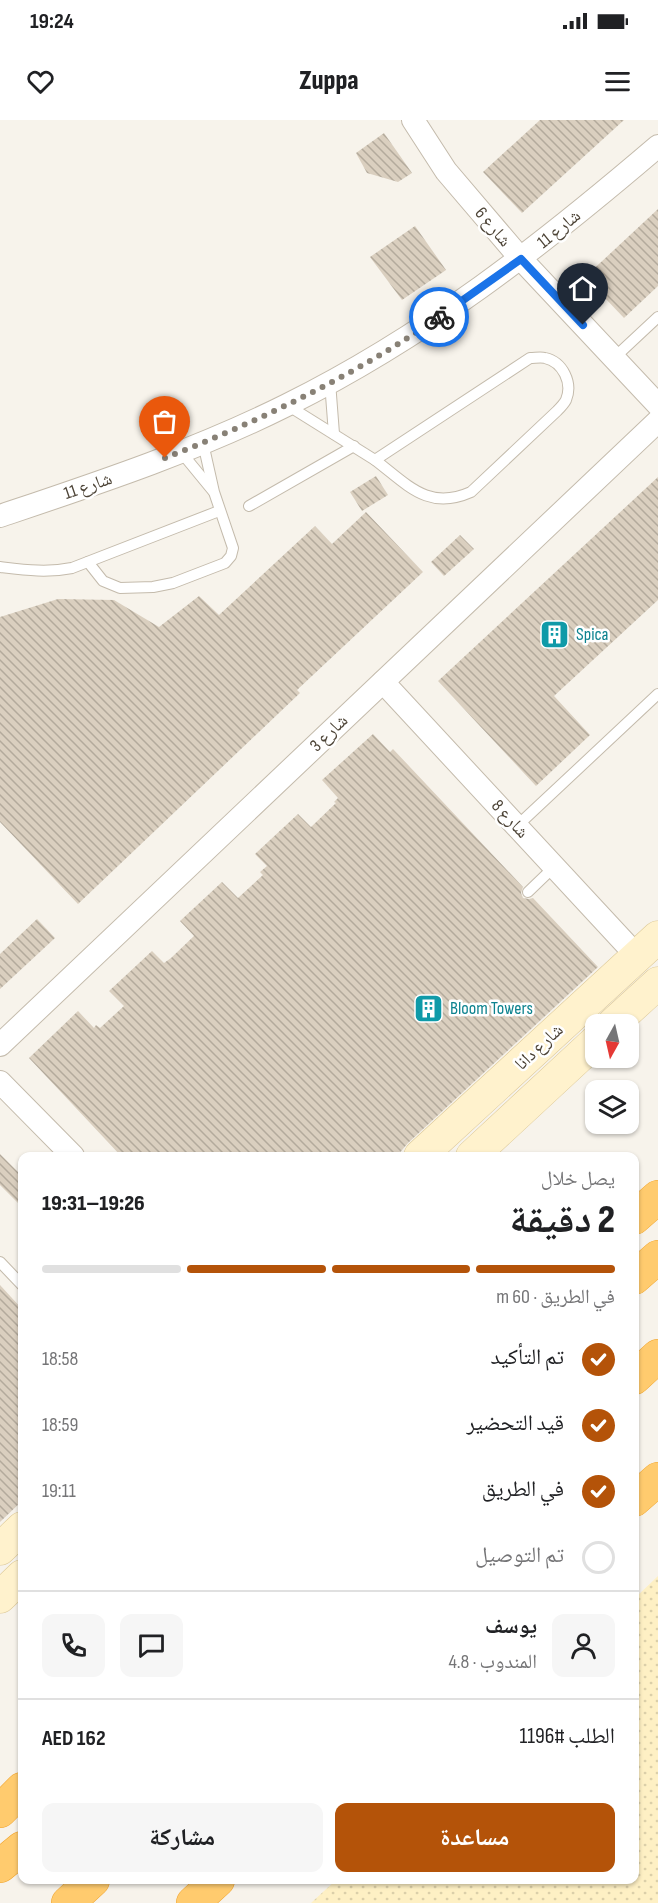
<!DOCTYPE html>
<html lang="ar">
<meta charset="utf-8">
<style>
:root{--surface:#fff;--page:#f6f6f6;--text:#202124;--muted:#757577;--line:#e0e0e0;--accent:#b45309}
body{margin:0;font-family:"Sofia Sans Condensed","Noto Naskh Arabic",sans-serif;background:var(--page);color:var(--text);direction:rtl;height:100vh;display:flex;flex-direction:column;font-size:22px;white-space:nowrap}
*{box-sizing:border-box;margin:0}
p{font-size:20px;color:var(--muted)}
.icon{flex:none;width:33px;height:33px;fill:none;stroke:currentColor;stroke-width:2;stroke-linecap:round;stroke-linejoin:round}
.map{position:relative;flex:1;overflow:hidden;direction:ltr}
.sheet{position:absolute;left:18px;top:1032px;width:621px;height:732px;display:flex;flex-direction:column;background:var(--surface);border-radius:12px;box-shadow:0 2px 4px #0004;direction:rtl}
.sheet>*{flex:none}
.needle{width:39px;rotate:188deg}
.controls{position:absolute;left:585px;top:894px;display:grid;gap:12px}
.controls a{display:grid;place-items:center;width:54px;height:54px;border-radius:12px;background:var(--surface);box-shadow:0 2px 4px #0004;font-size:30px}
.pin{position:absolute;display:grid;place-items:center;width:51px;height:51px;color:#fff;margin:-62px -26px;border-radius:50% 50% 50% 0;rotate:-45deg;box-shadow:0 0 6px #0007}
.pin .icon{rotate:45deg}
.courier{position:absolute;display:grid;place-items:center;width:60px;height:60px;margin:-30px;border:4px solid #1a73e8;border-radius:50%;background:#fff;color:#222;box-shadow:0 2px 8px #0007}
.summary em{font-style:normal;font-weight:800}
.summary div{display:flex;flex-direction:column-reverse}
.summary{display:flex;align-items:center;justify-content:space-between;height:102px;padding:0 24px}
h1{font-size:39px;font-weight:800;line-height:45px}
.bar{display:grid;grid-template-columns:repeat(4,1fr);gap:9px 6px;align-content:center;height:72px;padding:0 24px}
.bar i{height:8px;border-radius:4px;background:var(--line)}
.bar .current{background:var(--accent)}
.bar p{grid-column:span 4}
.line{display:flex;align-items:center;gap:15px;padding:0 24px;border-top:2px solid var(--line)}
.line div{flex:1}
.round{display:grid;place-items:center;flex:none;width:63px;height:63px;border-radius:12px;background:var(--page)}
ol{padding:0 24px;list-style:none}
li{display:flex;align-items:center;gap:18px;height:66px}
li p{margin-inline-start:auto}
li .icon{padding:6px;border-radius:50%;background:var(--accent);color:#fff;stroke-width:4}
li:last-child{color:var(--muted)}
li i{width:33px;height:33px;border:3px solid var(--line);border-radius:50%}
.primary-button{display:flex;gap:12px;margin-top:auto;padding:12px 24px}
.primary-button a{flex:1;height:69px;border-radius:12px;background:var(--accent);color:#fff;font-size:24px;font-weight:800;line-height:69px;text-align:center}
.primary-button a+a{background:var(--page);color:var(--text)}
.status{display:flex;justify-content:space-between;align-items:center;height:42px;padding:0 30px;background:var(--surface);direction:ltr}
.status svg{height:16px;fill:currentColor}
header{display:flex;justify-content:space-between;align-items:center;height:78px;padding:0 24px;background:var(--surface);font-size:27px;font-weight:800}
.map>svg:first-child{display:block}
.sand{fill:url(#sand-dots)}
.building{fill:url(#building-back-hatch)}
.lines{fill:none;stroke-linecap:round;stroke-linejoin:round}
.lane-casing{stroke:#c4bbac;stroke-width:12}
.street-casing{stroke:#c4bbac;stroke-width:24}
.secondary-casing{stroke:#dcc896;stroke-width:33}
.highway-casing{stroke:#f0a32c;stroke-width:34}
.lane{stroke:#fff;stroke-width:10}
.street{stroke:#fff;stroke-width:22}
.secondary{stroke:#fff2cd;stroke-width:32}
.highway{stroke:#ffcb6e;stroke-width:33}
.done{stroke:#888176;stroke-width:6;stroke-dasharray:0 10.8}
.route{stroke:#1a73e8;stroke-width:8}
.labels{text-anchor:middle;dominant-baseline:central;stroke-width:5;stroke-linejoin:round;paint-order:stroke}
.street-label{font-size:18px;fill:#4d4437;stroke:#fff}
.culture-label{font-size:18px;fill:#0d838f;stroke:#fff;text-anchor:start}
</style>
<div class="status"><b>19:24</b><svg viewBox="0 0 49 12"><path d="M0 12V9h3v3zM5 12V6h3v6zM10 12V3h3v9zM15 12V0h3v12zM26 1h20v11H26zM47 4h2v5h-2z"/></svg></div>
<header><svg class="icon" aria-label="menu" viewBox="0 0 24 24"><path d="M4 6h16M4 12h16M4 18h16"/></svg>Zuppa<svg class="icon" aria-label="heart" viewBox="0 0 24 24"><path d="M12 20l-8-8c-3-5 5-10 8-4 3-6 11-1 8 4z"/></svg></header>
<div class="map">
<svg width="658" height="1783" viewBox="0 0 658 1783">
<defs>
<pattern id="sand-dots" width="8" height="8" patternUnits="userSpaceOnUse" patternTransform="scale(1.5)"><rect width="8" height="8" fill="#fef0c4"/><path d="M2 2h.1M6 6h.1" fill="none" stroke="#dbcfa9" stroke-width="1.8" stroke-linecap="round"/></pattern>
<pattern id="building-back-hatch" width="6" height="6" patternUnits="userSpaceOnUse" patternTransform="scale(1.5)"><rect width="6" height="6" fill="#dacfbf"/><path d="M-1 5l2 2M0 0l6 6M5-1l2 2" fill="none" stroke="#b3aa9c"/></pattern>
</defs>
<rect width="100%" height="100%" fill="#f7f3eb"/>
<path class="sand" d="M658,1456V1783H311L336,1760H634L635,1478Z"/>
<g class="building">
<path d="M540,0H624L522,93L483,52Z"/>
<path d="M384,13L412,53L398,62L367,53L356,33Z"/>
<path d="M658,89V166L624,198L585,157Z"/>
<path d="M415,106L446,150L402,180L370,137Z"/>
<path d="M376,356L388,375L362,391L350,372Z"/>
<path d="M658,357V480L554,576L590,615L536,666L438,561Z"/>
<path d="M366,392L423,452L297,570L300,573L78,784L0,702V497L58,479L114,480L159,507L199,476L219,495L315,406L332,424Z"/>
<path d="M460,415L474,429L444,456L431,442Z"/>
<path d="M373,614L390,632L393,629L523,767L521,773L523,778L529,779L533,778L598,847L408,1023L397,1036H121L29,938L78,891L94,908L96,905L100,908L124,886L109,871L152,831L164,843L171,838L194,816L180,801L222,762L238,778L263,755L260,752L267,746L255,734L298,694L311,707L336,683L334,682L338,678L322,660Z"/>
<path d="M37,799L55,818L0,869V834Z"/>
<path d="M0,1034L22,1056V1087L0,1065Z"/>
<path d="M0,1165L22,1189V1381L0,1402Z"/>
</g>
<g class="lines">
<defs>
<g id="lane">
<path d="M530,238C535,238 541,237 545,238C563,242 573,263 566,280C564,284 560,288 557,291L471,372C428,391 408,365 375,340Z"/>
<path d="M614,238L658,197"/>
<path d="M330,262L334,314"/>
<path d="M287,285L375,340"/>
<path d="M181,332L213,371"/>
<path d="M249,386L354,326"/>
<path d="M88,442L103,461L120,468L153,467L173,463L225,443L231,436L233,428L214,372L203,323"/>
<path d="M0,447C25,450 47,453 72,448L219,391"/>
<path d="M517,706L658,574"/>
<path d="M528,772L554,747"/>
<path d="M0,1142L22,1165"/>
</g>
<g id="street">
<path d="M413,0L446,51L521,139L658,285"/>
<path d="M0,396C98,363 195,331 287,285C426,216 541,126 658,26"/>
<path d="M383,562L637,836"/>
<path d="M0,925L658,301"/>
<path d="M0,962L73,1036"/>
</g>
<g id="secondary">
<path d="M613,904L658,863"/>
<path d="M420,1036L658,817"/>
<path d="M472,1036L596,921"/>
<path d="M0,1429L22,1408"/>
<path d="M0,1477L22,1456"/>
</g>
<g id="highway">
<path d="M634,1098L658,1077"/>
<path d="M634,1158L658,1137"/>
<path d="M634,1258L658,1236"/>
<path d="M634,1380L658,1359"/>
<path d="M0,1691L22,1669"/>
<path d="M0,1746L22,1728"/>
<path d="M68,1783L93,1760"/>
<path d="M193,1783L218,1760"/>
</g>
</defs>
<use href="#lane" class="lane-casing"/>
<use href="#street" class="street-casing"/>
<use href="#secondary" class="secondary-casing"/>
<use href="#highway" class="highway-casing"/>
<use href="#lane" class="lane"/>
<use href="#street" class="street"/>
<use href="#secondary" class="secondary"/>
<use href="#highway" class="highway"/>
</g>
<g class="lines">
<path class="done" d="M165,338C257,302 358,254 439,197"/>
<path class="route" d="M439,197L521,139L583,205"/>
</g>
<defs>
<symbol id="building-square" viewBox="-11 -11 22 22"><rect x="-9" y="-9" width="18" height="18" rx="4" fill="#0f9aa8" stroke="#fff"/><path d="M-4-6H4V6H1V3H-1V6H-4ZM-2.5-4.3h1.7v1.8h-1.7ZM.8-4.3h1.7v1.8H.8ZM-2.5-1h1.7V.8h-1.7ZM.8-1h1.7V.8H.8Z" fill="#fff"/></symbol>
</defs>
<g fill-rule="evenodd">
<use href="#building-square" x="538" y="498" width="33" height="33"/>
<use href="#building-square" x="412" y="872" width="33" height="33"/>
</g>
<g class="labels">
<g class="street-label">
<text transform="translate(493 107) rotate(50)">شارع 6</text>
<text transform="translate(559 109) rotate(-39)">شارع 11</text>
<text transform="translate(88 366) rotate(-19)">شارع 11</text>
<text transform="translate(329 613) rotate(-44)">شارع 3</text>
<text transform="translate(510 699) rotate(47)">شارع 8</text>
<text transform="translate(539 927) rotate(-43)">شارع دانا</text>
</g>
<g class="culture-label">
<text x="576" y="514">Spica</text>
<text x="450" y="888">Bloom Towers</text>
</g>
</g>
</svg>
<div class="controls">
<a><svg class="needle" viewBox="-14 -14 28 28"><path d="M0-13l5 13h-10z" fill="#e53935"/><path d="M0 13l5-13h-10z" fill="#757577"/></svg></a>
<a><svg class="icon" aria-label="layers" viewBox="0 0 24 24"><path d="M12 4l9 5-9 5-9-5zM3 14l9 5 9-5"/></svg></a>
</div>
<div class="pin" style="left:165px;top:338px;background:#ea580c"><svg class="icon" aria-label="bag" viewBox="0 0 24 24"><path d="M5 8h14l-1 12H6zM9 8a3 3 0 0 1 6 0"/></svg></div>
<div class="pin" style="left:583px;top:205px;background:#1f2937"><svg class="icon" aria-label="home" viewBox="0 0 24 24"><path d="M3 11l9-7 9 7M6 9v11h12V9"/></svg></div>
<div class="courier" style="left:439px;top:197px"><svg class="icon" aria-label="bike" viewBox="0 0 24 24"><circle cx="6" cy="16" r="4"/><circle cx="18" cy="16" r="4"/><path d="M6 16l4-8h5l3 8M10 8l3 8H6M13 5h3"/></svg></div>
<section class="sheet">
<div class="summary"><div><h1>2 دقيقة</h1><p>يصل خلال</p></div><em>19:26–19:31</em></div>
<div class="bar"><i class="current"></i><i class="current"></i><i class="current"></i><i></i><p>في الطريق · 60 m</p></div>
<ol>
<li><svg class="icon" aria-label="check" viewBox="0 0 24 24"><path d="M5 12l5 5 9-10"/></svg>تم التأكيد<p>18:58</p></li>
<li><svg class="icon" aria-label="check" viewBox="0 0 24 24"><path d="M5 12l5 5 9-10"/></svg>قيد التحضير<p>18:59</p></li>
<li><svg class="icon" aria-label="check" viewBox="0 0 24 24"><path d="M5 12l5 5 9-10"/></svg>في الطريق<p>19:11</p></li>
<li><i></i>تم التوصيل</li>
</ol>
<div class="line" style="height:108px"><a class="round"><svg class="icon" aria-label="person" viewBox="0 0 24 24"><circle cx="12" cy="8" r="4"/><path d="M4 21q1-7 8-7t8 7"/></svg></a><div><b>يوسف</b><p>المندوب · 4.8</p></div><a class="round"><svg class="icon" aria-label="chat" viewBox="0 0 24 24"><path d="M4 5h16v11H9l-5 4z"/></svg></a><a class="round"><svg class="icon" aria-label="phone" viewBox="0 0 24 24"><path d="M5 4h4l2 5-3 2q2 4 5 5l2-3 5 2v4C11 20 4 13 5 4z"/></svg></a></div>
<div class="line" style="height:78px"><div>الطلب #1196</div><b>AED 162</b></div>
<div class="primary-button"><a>مساعدة</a><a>مشاركة</a></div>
</section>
</div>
